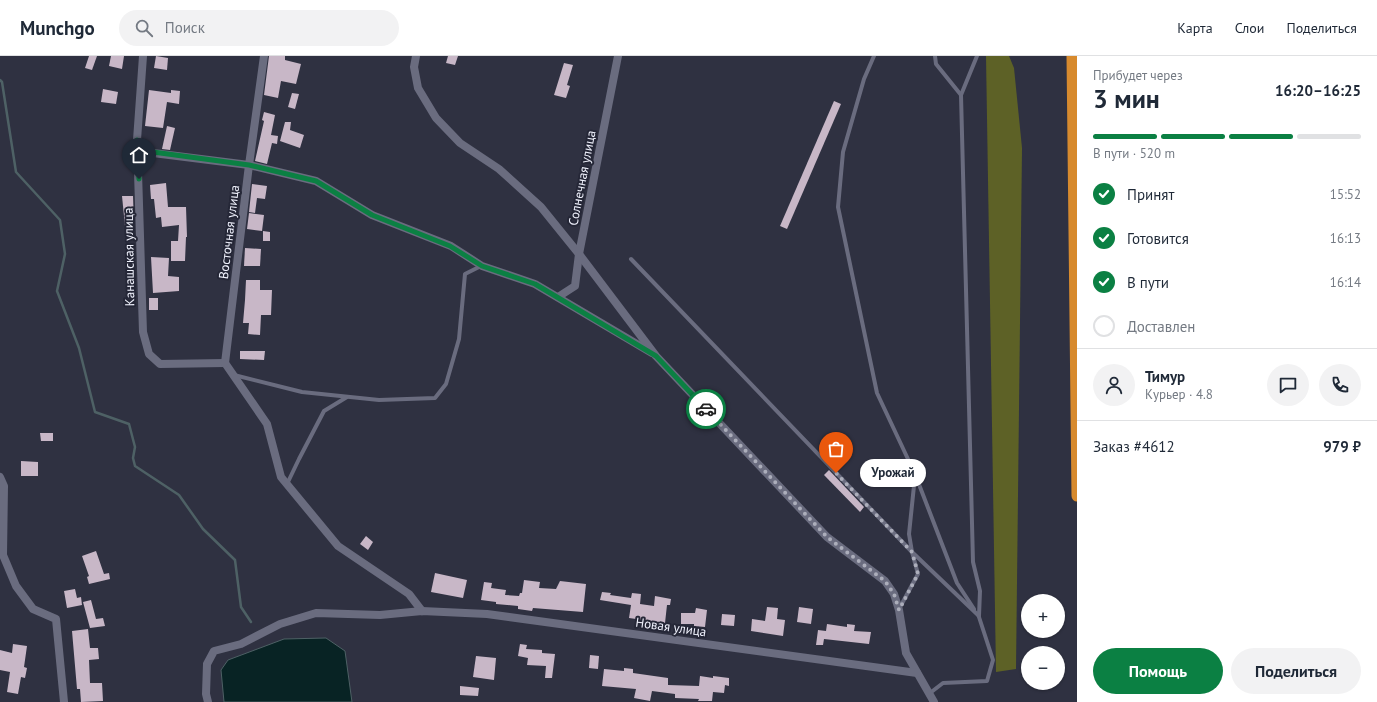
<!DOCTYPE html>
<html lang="ru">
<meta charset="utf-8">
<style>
:root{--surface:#fff;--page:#f2f2f3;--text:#1f2937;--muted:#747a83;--line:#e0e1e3;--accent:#0b8043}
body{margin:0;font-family:"PT Sans",sans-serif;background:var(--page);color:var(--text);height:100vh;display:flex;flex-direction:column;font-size:15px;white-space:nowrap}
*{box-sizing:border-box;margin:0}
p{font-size:13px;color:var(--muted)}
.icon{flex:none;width:22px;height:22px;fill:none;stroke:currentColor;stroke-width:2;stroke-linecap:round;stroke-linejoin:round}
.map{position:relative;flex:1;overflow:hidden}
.drawer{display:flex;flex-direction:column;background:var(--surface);width:300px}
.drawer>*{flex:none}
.tools{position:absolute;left:1021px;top:538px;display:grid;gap:8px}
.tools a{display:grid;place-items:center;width:44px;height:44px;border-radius:50%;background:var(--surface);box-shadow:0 1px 3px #0004;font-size:20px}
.pin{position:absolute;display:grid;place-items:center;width:34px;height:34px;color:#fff;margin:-41px -17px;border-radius:50% 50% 50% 0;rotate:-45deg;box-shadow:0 0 4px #0007}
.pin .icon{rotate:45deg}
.courier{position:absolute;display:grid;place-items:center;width:40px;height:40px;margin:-20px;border:3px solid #0b8043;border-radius:50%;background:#fff;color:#222;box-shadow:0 1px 5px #0007}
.bubble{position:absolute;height:28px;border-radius:14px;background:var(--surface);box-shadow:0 1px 3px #0004;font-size:13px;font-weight:700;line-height:28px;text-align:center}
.summary em{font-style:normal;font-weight:700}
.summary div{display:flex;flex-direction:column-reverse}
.summary{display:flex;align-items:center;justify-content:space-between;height:68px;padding:0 16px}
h1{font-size:26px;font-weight:700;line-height:30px}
.bar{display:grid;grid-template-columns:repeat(4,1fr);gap:6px 4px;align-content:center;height:48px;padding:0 16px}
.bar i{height:5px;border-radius:3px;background:var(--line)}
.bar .active{background:var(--accent)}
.bar p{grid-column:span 4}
.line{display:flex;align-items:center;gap:10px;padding:0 16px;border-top:1px solid var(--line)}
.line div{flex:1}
.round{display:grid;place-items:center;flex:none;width:42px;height:42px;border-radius:21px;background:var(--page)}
ol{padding:0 16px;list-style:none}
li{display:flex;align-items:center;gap:12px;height:44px}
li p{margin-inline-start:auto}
li .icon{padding:4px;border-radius:50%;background:var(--accent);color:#fff;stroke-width:4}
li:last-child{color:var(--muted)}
li i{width:22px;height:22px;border:2px solid var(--line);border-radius:50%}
.button{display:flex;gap:8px;margin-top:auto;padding:8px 16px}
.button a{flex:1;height:46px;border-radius:24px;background:var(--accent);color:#fff;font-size:16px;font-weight:700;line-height:46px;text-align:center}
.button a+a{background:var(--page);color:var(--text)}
header{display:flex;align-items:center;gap:24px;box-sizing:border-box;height:56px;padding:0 20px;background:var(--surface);border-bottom:1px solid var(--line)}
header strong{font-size:19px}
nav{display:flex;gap:22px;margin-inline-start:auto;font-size:14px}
.search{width:280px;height:36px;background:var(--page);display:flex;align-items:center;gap:10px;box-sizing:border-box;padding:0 14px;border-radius:22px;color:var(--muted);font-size:15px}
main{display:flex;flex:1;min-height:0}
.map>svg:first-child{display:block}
.forest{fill:#5d6126}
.water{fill:#082324;stroke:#4e6165}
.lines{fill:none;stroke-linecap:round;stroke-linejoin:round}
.stream{stroke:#4e6165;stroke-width:2.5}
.building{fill:#c8b7c7}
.service{stroke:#6a6c7f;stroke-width:4}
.minor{stroke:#6a6c7f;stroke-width:8}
.trunk{stroke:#d78a2e;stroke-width:11}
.done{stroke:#acaebb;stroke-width:4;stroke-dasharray:0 7.2}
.route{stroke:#0b8043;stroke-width:5}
.labels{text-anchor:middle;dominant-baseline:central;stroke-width:4;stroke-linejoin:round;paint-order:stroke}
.street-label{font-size:13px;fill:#f0f2fd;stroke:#252737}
</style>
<header>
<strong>Munchgo</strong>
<div class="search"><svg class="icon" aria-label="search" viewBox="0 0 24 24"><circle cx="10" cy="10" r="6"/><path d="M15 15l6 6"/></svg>Поиск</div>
<nav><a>Карта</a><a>Слои</a><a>Поделиться</a></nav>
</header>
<main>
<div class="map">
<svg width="1077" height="646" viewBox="0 0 1077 646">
<rect width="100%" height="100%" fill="#2f3141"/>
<path class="forest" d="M986,0H1009L1014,12L1022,92L1016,613L996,616Z"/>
<path class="water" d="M326,582L345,595L352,646H224L221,614L228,604L284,583Z"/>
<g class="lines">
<path class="stream" d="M0,24L2,26L16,116L60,164L65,198L57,235L79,292L95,356L129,368L135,391L133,402L135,410L179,439L203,473L235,504L241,551L251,566"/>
</g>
<g class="building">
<path d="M89,0H97L92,14L85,12Z"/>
<path d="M111,0H124L122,13L109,10Z"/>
<path d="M156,0L168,2L167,14L154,12Z"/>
<path d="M269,0H285V4L301,8L296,28L281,25L278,42L264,39Z"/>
<path d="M448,0H458L455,9L446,7Z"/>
<path d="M564,7L573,9L567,29L570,30L566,42L554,39Z"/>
<path d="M103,33L118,36L116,48L101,46Z"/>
<path d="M149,34L171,37V34L180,35L179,48L167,46L163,72L145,70Z"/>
<path d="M292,37L299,38L295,53L288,51Z"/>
<path d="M834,45L841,48L787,173L780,170Z"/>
<path d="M264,56L275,59L271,79L278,80L277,88L272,87L267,108L255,105L264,65L262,64Z"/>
<path d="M285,66H291L290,74L304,79L300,92L280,85Z"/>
<path d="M167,70L175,72L170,94L162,93Z"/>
<path d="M166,127L168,151H186L187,181H186L185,205H171V185H178L179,169L162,171L161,161L156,162L154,143H151L150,129Z"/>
<path d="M252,128L267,130L265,143L257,142L255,157L249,156Z"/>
<path d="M122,140H133L134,169L125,170Z"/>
<path d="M249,157L264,159L262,175L247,173Z"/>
<path d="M263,175L270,176V185H263Z"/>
<path d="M245,192L261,193L260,210H244Z"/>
<path d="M151,201L169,202L168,220L179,221V235L153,237Z"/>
<path d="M246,224H260V234H272L271,259H261L260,279L248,278L249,267H243L245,244Z"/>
<rect x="149" y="242" width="9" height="12"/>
<path d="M240,295H265L264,304L240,303Z"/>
<path d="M40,377H53V385H41Z"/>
<path d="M21,405L38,406V420H21Z"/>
<path d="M829,414L864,451L860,456L824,419Z"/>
<path d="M366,480L373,486L368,494L360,488Z"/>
<path d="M96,495L104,518L109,517L110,523L89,528L87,521L89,520L82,500Z"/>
<path d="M435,517L467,524L463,542L431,536Z"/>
<path d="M524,524L540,526L539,532L556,533L560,525L586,528L583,556L533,552L532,555L518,553V550L496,548V546L481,544L484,526L492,527L491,532L506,534L505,539L519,540L520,537H522Z"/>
<path d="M75,533L77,542L81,541L82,549L67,552L64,535Z"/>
<path d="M602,536L611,537L610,539L631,542L632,537L641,538L640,548L654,550L655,540L671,543L670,549H667L665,567L629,562L631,549L600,544Z"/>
<path d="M91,544L96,563L103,562L105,570L90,572L83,546Z"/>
<path d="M767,551L778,552L777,563L785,564L783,580L751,575L752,563L765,565Z"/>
<path d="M799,551L813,553L811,568L797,566Z"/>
<path d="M696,552L707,554L705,571L694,570V568H681V557H695Z"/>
<path d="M722,558L735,559L734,570L721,569Z"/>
<path d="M827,568L847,571V568L855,569L854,575L871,576L869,588L824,583L823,589H816L818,574L826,575Z"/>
<path d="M88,573L90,592H98L99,603L89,604L90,627H102L103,645L81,646L80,633H77L72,575Z"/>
<path d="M13,588L27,590L24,611L27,612L25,622L21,621L18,638L7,636L10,616L0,614V594L12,597Z"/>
<path d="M520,588L527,589L526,593L542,594V597L555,598L552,622H545L546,610L527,609L528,602L518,600Z"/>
<path d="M590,599L599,600L598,613L589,612Z"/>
<path d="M476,600L496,602L494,624L473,621Z"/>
<path d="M624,612L633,613V617L668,622V629L699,630L700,620L713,622V620L729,622V630L725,629L724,637L713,636L712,645H698L699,643L675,642V638L652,635L650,645L634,642L636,633L602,630L604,613L624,615Z"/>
<path d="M460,630L479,632L478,640L460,639Z"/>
</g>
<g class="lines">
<g class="service">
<path d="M874,0L864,23L843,96L838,151L877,337L915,418L957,527L974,553"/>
<path d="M935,0L936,8L961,39"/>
<path d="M631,203L912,496L979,560L980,535L973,506L961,39L977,0"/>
<path d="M234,319L302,336L379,344L435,342L446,328L459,283L465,218L481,210"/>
<path d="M287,428L299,403L324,355L347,341"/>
<path d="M899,553L918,518L912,496L909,478L915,420"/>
<path d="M930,637L943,627L987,625L993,604L978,558"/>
</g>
<g class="minor">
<path d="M143,0L137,84L143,276L149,298L160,308L225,307"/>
<path d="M416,0L414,11L418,32L436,62L460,87L499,113L541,151L579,198L656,300L827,481L885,525L894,538L899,554L906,597L934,646"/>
<path d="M137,84L153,97L249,109L316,125L372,159L451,190L482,210L535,228L652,297"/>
<path d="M558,241L575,230L579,198L618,0"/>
<path d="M225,307L267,368L281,421L338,490L409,538L422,555"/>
<path d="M225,307L249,109L264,0"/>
<path d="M0,421L4,430L3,499L16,530L33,553L56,563L64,646"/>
<path d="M208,646L206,638L207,608L214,595L241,588L280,568L316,557L380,559L422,555L487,558L917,617"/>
</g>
<path class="trunk" d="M1072,0L1077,440"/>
</g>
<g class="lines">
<path class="done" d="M706,353L827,481L885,525L894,538L899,554L918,518L912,496L836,417"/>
<path class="route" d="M139,123L137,84L153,96L249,109L316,125L372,159L450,190L482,210L535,228L656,300L706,353"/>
</g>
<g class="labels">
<g class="street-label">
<text transform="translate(582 122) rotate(-79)">Солнечная улица</text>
<text transform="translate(229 176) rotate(-83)">Восточная улица</text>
<text transform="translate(129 201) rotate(-91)">Канашская улица</text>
<text transform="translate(671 571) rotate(8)">Новая улица</text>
</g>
</g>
</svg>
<div class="tools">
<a>+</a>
<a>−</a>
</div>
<div class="pin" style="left:836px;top:417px;background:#ea580c"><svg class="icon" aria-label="bag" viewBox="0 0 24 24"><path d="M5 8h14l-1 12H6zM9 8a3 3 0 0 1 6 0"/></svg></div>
<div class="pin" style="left:139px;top:123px;background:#1f2937"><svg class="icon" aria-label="home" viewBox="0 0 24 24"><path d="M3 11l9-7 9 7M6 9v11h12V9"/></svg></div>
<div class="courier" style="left:706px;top:353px"><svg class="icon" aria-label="car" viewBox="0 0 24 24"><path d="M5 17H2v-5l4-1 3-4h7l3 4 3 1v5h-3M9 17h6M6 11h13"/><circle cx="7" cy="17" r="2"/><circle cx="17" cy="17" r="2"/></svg></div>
<div class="bubble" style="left:860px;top:403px;width:66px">Урожай</div>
</div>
<section class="drawer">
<div class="summary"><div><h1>3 мин</h1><p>Прибудет через</p></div><em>16:20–16:25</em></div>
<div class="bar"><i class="active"></i><i class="active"></i><i class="active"></i><i></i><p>В пути · 520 m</p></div>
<ol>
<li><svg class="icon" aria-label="check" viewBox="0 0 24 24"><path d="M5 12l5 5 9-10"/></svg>Принят<p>15:52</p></li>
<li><svg class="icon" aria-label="check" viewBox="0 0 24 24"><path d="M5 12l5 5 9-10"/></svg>Готовится<p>16:13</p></li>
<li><svg class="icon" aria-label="check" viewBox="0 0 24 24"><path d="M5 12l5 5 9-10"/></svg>В пути<p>16:14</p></li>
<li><i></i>Доставлен</li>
</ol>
<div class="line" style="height:72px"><a class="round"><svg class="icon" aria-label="person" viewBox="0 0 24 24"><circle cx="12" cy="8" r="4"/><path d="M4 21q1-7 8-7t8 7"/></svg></a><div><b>Тимур</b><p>Курьер · 4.8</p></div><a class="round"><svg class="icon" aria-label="chat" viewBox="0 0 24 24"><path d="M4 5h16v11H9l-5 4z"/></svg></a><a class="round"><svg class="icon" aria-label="phone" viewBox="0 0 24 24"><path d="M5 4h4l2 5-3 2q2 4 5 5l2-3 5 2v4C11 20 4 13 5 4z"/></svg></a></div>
<div class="line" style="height:52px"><div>Заказ #4612</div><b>979 ₽</b></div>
<div class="button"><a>Помощь</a><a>Поделиться</a></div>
</section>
</main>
